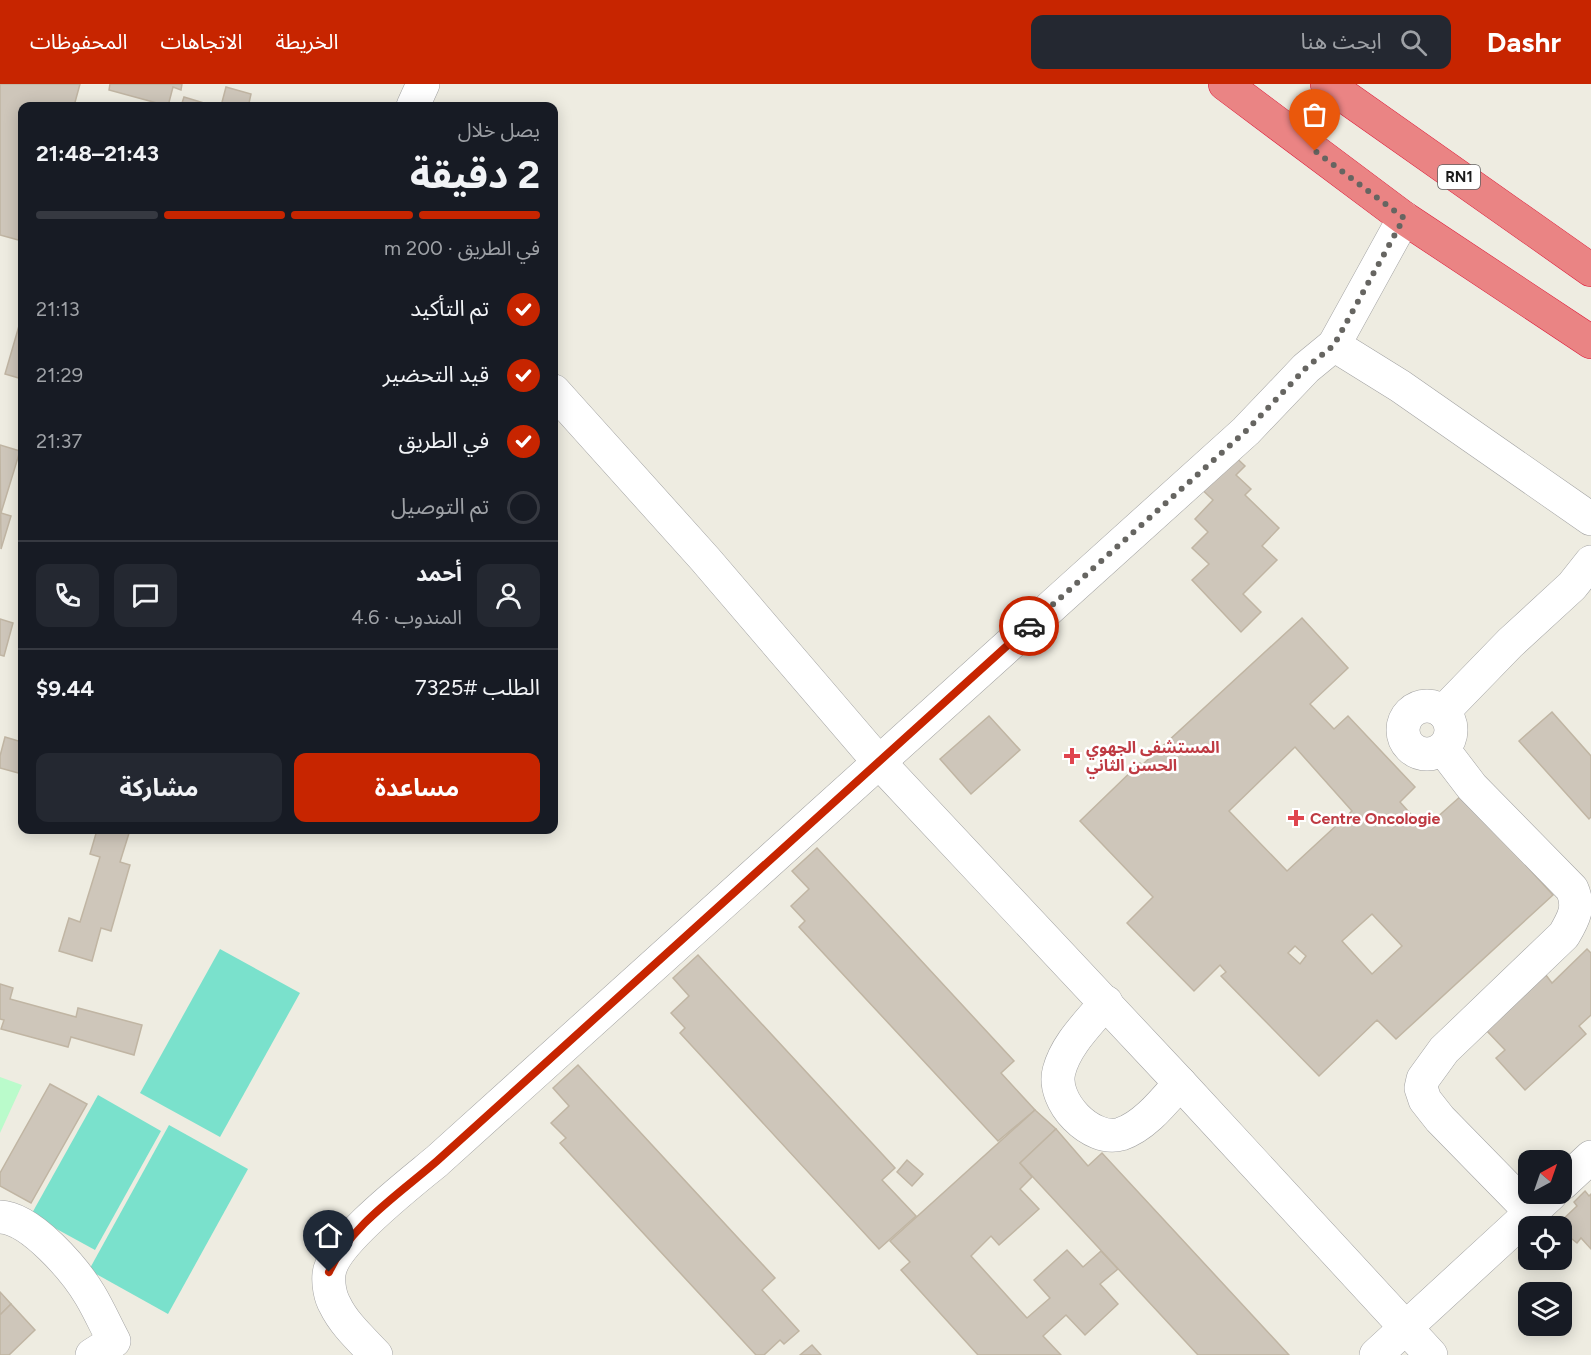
<!DOCTYPE html>
<html lang="ar">
<meta charset="utf-8">
<style>
:root{--surface:#171b24;--page:#242831;--text:#f1f3f6;--muted:#9ea1a6;--line:#363941;--accent:#c72500}
body{margin:0;font-family:Figtree,"Noto Sans Arabic",sans-serif;background:var(--page);color:var(--text);direction:rtl;height:100vh;display:flex;flex-direction:column;font-size:22px;white-space:nowrap}
*{box-sizing:border-box;margin:0}
p{font-size:20px;color:var(--muted)}
.icon{flex:none;width:33px;height:33px;fill:none;stroke:currentColor;stroke-width:2;stroke-linecap:round;stroke-linejoin:round}
.map{position:relative;flex:1;overflow:hidden;direction:ltr}
.drawer{position:absolute;left:18px;top:18px;width:540px;height:732px;display:flex;flex-direction:column;background:var(--surface);border-radius:12px;box-shadow:0 3px 15px #0003;direction:rtl}
.drawer>*{flex:none}
.needle{width:39px;rotate:40deg}
.buttons{position:absolute;left:1518px;top:1066px;display:grid;gap:12px}
.buttons a{display:grid;place-items:center;width:54px;height:54px;border-radius:12px;background:var(--surface);box-shadow:0 3px 15px #0003;font-size:30px}
.pin{position:absolute;display:grid;place-items:center;width:51px;height:51px;color:#fff;margin:-62px -26px;border-radius:50% 50% 50% 0;rotate:-45deg;box-shadow:0 0 6px #0007}
.pin .icon{rotate:45deg}
.courier{position:absolute;display:grid;place-items:center;width:60px;height:60px;margin:-30px;border:4px solid #c72500;border-radius:50%;background:#fff;color:#222;box-shadow:0 2px 8px #0007}
.head em{font-style:normal;font-weight:700}
.head div{display:flex;flex-direction:column-reverse}
.head{display:flex;align-items:center;justify-content:space-between;height:102px;padding:0 18px}
h1{font-size:39px;font-weight:700;line-height:45px}
.bar{display:grid;grid-template-columns:repeat(4,1fr);gap:9px 6px;align-content:center;height:72px;padding:0 18px}
.bar i{height:8px;border-radius:4px;background:var(--line)}
.bar .selected{background:var(--accent)}
.bar p{grid-column:span 4}
.line{display:flex;align-items:center;gap:15px;padding:0 18px;border-top:2px solid var(--line)}
.line div{flex:1}
.round{display:grid;place-items:center;flex:none;width:63px;height:63px;border-radius:12px;background:var(--page)}
ol{padding:0 18px;list-style:none}
li{display:flex;align-items:center;gap:18px;height:66px}
li p{margin-inline-start:auto}
li .icon{padding:6px;border-radius:50%;background:var(--accent);color:#fff;stroke-width:4}
li:last-child{color:var(--muted)}
li i{width:33px;height:33px;border:3px solid var(--line);border-radius:50%}
.primary-button{display:flex;gap:12px;margin-top:auto;padding:12px 18px}
.primary-button a{flex:1;height:69px;border-radius:12px;background:var(--accent);color:#fff;font-size:24px;font-weight:700;line-height:69px;text-align:center}
.primary-button a+a{background:var(--page);color:var(--text)}
header{display:flex;align-items:center;gap:36px;box-sizing:border-box;height:84px;padding:0 30px;background:var(--accent);color:#fff}
header strong{font-size:28px}
nav{display:flex;gap:33px;margin-inline-start:auto;font-size:21px}
.search{width:420px;height:54px;background:var(--page);display:flex;align-items:center;gap:15px;box-sizing:border-box;padding:0 21px;border-radius:12px;color:var(--muted);font-size:22px}
.map>svg:first-child{display:block}
.park{fill:#bafbcb}
.pitch{fill:#7ae1cc}
.building{fill:#cec6ba;stroke:#c0b5a3;stroke-width:1.5;fill-rule:evenodd}
.lines{fill:none;stroke-linecap:round;stroke-linejoin:round}
.minor-casing{stroke:#a3a3a3;stroke-width:34}
.highway-casing{stroke:#dd1c3b;stroke-width:34}
.minor{stroke:#fff;stroke-width:33}
.highway{stroke:#ea8484;stroke-width:33}
.done{stroke:#666561;stroke-width:6;stroke-dasharray:0 10.8}
.route{stroke:#c72500;stroke-width:8}
.health-dot{fill:#e0444e;stroke:#fff;stroke-width:2}
.labels{text-anchor:middle;dominant-baseline:central;stroke-width:5;stroke-linejoin:round;paint-order:stroke}
.shield{fill:#fff;stroke:#606060;stroke-width:1.5}
.shield-label{font-size:15px;font-weight:bold;fill:#1c1c1c}
.health-label{font-size:16px;font-weight:bold;fill:#be3a42;stroke:#fff;text-anchor:start}
</style>
<header>
<strong>Dashr</strong>
<div class="search"><svg class="icon" aria-label="search" viewBox="0 0 24 24"><circle cx="10" cy="10" r="6"/><path d="M15 15l6 6"/></svg>ابحث هنا</div>
<nav><a>الخريطة</a><a>الاتجاهات</a><a>المحفوظات</a></nav>
</header>
<div class="map">
<svg width="1591" height="1271" viewBox="0 0 1591 1271">
<rect width="100%" height="100%" fill="#eeece1"/>
<path class="park" d="M0,993L22,1001L0,1049Z"/>
<g class="pitch">
<path d="M220,865L300,909L220,1053L140,1009Z"/>
<path d="M98,1011L161,1047L95,1166L31,1131Z"/>
<path d="M169,1041L248,1085L168,1230L89,1186Z"/>
</g>
<g class="building">
<path d="M0,0H80L74,22H22V157L0,151Z"/>
<path d="M110,0H182L181,6L173,3L168,22L109,6Z"/>
<path d="M226,3L251,10L249,19L260,22H221Z"/>
<path d="M184,13L204,19L203,22H181Z"/>
<path d="M21,235L22,236V295L5,290Z"/>
<path d="M0,361L20,367L1,429L11,432L1,465Z"/>
<path d="M1227,365L1245,382L1236,391L1251,405L1245,411L1279,444L1262,462L1277,476L1243,510L1261,528L1241,548L1192,496L1209,480L1192,464L1208,448L1195,435L1213,416L1195,399Z"/>
<path d="M1302,534L1348,584L1310,620L1334,645L1348,632L1415,703L1400,718L1424,745L1462,711L1553,811L1396,955L1377,936L1319,992L1221,892L1226,888L1220,881L1194,907L1127,839L1153,813L1080,737L1140,679L1142,681ZM1295,663L1352,727L1287,787L1229,727ZM1372,830L1402,862L1372,890L1342,857ZM1295,862L1306,872L1300,880L1288,869Z"/>
<path d="M0,535L13,539L4,572L0,571Z"/>
<path d="M1552,628L1591,672V733L1589,735L1519,657Z"/>
<path d="M989,632L1020,666L971,710L940,675Z"/>
<path d="M5,653L22,658V690L0,684V672Z"/>
<path d="M97,746H130L120,778L130,781L111,847L101,844L92,877L59,867L69,834L80,838L100,773L90,770Z"/>
<path d="M817,764L1014,977L1001,989L1035,1026L998,1057L799,843L805,837L791,822L809,805L792,787Z"/>
<path d="M1587,865L1591,869V931L1579,942L1586,950L1525,1006L1496,974L1505,966L1486,946L1546,891L1552,899Z"/>
<path d="M698,871L895,1084L882,1096L916,1132L879,1165L680,949L685,944L671,929L689,912L673,894Z"/>
<path d="M0,900L13,904L10,915L76,933L78,924L142,941L134,971L71,953L68,963L1,945L4,936L0,935Z"/>
<path d="M578,981L775,1194L762,1206L799,1247L784,1260L780,1256L764,1271H756L560,1059L566,1054L551,1039L569,1022L553,1004Z"/>
<path d="M50,1000L87,1020L31,1119L0,1102V1089Z"/>
<path d="M1035,1026L1056,1045L1020,1079L1032,1093L1020,1105L1039,1125L999,1161L991,1152L971,1172L1027,1234L1050,1214L1034,1196L1067,1166L1083,1183L1101,1167L1118,1185L1100,1200L1118,1220L1085,1251L1066,1231L1043,1252L1061,1271H978L901,1186L910,1178L890,1157Z"/>
<path d="M1056,1045L1088,1082L1102,1069L1289,1271H1198L1020,1079Z"/>
<path d="M907,1076L923,1090L912,1102L897,1088Z"/>
<path d="M1585,1107L1589,1112L1591,1110V1165L1581,1154L1577,1159L1562,1147V1143L1556,1142L1577,1122L1574,1118Z"/>
<path d="M0,1208L11,1220L0,1231Z"/>
<path d="M11,1220L35,1246L9,1271H0V1231Z"/>
<path d="M812,1261L821,1271H800Z"/>
</g>
<g class="lines">
<defs>
<g id="minor">
<path d="M413,22L423,0"/>
<path d="M1404,134L1334,261L1400,302L1591,435"/>
<path d="M554,307L705,475L878,677L1180,999L1431,1271"/>
<circle cx="1427" cy="646" r="24"/>
<path d="M1443,628L1510,559L1572,502L1591,478"/>
<path d="M1443,665L1472,703L1572,805C1580,823 1574,834 1564,851L1444,966L1423,995L1421,1004L1425,1016L1440,1035L1531,1128"/>
<path d="M1106,918C1089,939 1066,960 1059,987C1051,1017 1091,1059 1121,1050C1145,1042 1165,1016 1180,999"/>
<path d="M1562,1100L1591,1073"/>
<path d="M0,1133C31,1134 75,1186 90,1211C99,1226 106,1242 114,1257L92,1271"/>
<path d="M376,1271C362,1256 344,1240 335,1221C330,1213 328,1199 329,1190C332,1159 412,1098 437,1077L1246,347L1306,284L1334,261"/>
<path d="M1376,1271L1551,1110"/>
</g>
<g id="highway">
<path d="M1225,0L1404,134L1591,258"/>
<path d="M1327,0L1591,186"/>
</g>
</defs>
<use href="#minor" class="minor-casing"/>
<use href="#highway" class="highway-casing"/>
<use href="#minor" class="minor"/>
<use href="#highway" class="highway"/>
</g>
<g class="lines">
<path class="done" d="M1029,542L1246,347L1306,284L1334,261L1404,134L1315,67"/>
<path class="route" d="M329,1188C350,1142 399,1110 437,1077L1029,542"/>
</g>
<g class="health-dot">
<path d="M1069 663h6v6h6v6h-6v6h-6v-6h-6v-6h6z"/>
<path d="M1293 725h6v6h6v6h-6v6h-6v-6h-6v-6h6z"/>
</g>
<g class="labels">
<rect class="shield" x="1438" y="81" width="42" height="24" rx="4.5"/>
<g class="shield-label">
<text x="1459" y="93">RN1</text>
</g>
<g class="health-label">
<text x="1086" y="663">المستشفى الجهوي<tspan x="1086" dy="18">الحسن الثاني</tspan></text>
<text x="1310" y="734">Centre Oncologie</text>
</g>
</g>
</svg>
<div class="buttons">
<a><svg class="needle" viewBox="-14 -14 28 28"><path d="M0-13l5 13h-10z" fill="#e53935"/><path d="M0 13l5-13h-10z" fill="#9ea1a6"/></svg></a>
<a><svg class="icon" aria-label="locate" viewBox="0 0 24 24"><circle cx="12" cy="12" r="6"/><path d="M12 2v4M12 18v4M2 12h4M18 12h4"/></svg></a>
<a><svg class="icon" aria-label="layers" viewBox="0 0 24 24"><path d="M12 4l9 5-9 5-9-5zM3 14l9 5 9-5"/></svg></a>
</div>
<div class="pin" style="left:1315px;top:67px;background:#ea580c"><svg class="icon" aria-label="bag" viewBox="0 0 24 24"><path d="M5 8h14l-1 12H6zM9 8a3 3 0 0 1 6 0"/></svg></div>
<div class="pin" style="left:329px;top:1188px;background:#1f2937"><svg class="icon" aria-label="home" viewBox="0 0 24 24"><path d="M3 11l9-7 9 7M6 9v11h12V9"/></svg></div>
<div class="courier" style="left:1029px;top:542px"><svg class="icon" aria-label="car" viewBox="0 0 24 24"><path d="M5 17H2v-5l4-1 3-4h7l3 4 3 1v5h-3M9 17h6M6 11h13"/><circle cx="7" cy="17" r="2"/><circle cx="17" cy="17" r="2"/></svg></div>
<section class="drawer">
<div class="head"><div><h1>2 دقيقة</h1><p>يصل خلال</p></div><em>21:43–21:48</em></div>
<div class="bar"><i class="selected"></i><i class="selected"></i><i class="selected"></i><i></i><p>في الطريق · 200 m</p></div>
<ol>
<li><svg class="icon" aria-label="check" viewBox="0 0 24 24"><path d="M5 12l5 5 9-10"/></svg>تم التأكيد<p>21:13</p></li>
<li><svg class="icon" aria-label="check" viewBox="0 0 24 24"><path d="M5 12l5 5 9-10"/></svg>قيد التحضير<p>21:29</p></li>
<li><svg class="icon" aria-label="check" viewBox="0 0 24 24"><path d="M5 12l5 5 9-10"/></svg>في الطريق<p>21:37</p></li>
<li><i></i>تم التوصيل</li>
</ol>
<div class="line" style="height:108px"><a class="round"><svg class="icon" aria-label="person" viewBox="0 0 24 24"><circle cx="12" cy="8" r="4"/><path d="M4 21q1-7 8-7t8 7"/></svg></a><div><b>أحمد</b><p>المندوب · 4.6</p></div><a class="round"><svg class="icon" aria-label="chat" viewBox="0 0 24 24"><path d="M4 5h16v11H9l-5 4z"/></svg></a><a class="round"><svg class="icon" aria-label="phone" viewBox="0 0 24 24"><path d="M5 4h4l2 5-3 2q2 4 5 5l2-3 5 2v4C11 20 4 13 5 4z"/></svg></a></div>
<div class="line" style="height:78px"><div>الطلب #7325</div><b>$9.44</b></div>
<div class="primary-button"><a>مساعدة</a><a>مشاركة</a></div>
</section>
</div>
